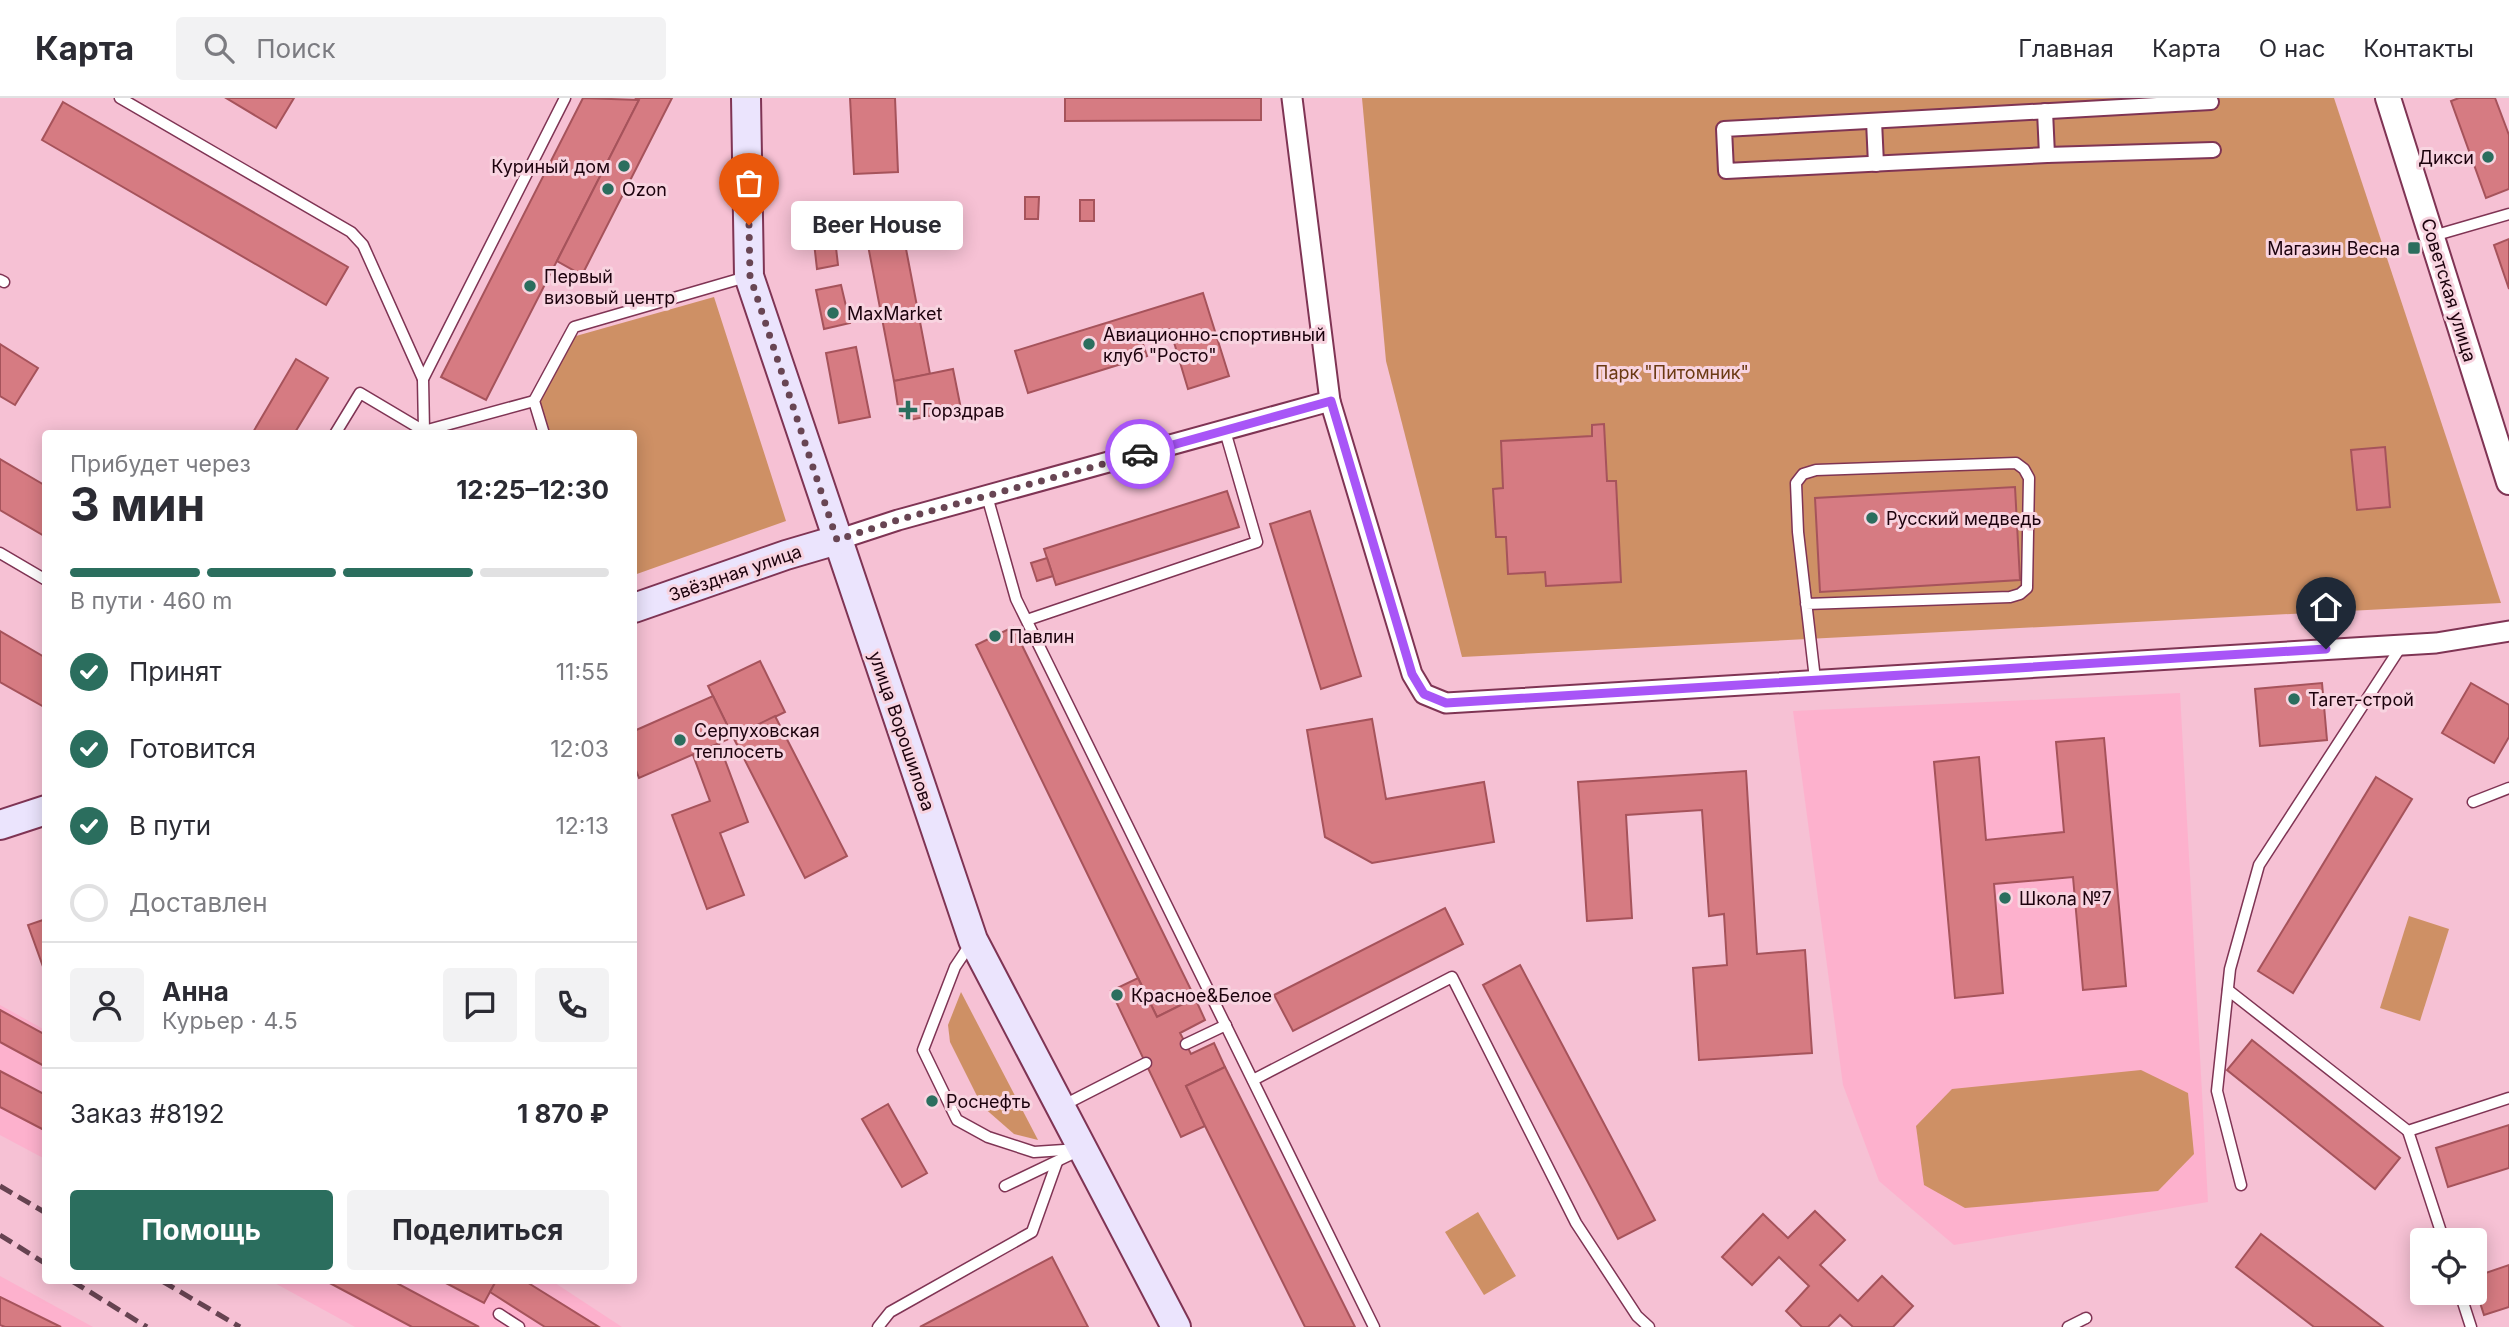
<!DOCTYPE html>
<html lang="ru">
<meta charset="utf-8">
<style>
:root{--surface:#fff;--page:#f2f2f3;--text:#2b2b33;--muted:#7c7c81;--line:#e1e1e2;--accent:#2b6e5e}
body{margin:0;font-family:Inter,sans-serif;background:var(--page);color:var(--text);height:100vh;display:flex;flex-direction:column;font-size:26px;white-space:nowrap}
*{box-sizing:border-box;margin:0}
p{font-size:23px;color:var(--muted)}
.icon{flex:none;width:38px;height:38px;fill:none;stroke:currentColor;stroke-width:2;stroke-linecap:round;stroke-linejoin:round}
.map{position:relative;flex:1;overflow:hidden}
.details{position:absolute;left:42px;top:332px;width:595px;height:854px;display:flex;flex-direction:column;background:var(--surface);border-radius:7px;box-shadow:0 4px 18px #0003}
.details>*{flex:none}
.fabs{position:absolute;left:2410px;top:1130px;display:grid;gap:14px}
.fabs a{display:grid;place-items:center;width:77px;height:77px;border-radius:7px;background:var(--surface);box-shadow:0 4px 18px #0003;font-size:35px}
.pin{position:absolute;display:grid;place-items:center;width:60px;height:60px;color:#fff;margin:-72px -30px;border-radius:50% 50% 50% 0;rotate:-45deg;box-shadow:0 0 7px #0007}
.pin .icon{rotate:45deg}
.courier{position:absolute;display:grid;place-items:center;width:70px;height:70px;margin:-35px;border:5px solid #a855f7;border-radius:50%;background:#fff;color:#222;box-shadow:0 2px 9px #0007}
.bubble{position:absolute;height:49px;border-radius:7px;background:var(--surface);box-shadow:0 4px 18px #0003;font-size:23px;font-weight:700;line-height:49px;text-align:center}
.headline em{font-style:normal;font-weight:700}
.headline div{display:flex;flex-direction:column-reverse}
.headline{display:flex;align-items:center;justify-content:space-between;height:119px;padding:0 28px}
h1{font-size:46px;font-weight:700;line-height:52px}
.bar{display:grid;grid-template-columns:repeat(4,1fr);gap:10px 7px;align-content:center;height:84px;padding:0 28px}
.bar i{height:9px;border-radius:5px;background:var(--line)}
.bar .current{background:var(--accent)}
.bar p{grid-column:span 4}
.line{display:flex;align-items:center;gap:18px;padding:0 28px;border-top:2px solid var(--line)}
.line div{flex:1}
.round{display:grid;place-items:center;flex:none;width:74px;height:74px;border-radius:7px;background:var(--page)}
ol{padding:0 28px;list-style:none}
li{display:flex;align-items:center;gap:21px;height:77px}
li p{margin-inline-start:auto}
li .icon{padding:7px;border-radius:50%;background:var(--accent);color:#fff;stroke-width:4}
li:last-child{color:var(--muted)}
li i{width:38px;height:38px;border:4px solid var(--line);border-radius:50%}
.button{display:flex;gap:14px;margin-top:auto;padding:14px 28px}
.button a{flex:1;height:80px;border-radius:7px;background:var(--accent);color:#fff;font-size:28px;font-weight:700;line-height:80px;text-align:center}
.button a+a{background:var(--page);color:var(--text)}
header{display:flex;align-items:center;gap:42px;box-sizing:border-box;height:98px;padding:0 35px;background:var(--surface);border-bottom:2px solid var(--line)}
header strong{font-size:33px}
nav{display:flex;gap:38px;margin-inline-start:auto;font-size:24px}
.search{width:490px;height:63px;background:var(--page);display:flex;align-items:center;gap:18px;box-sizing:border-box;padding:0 24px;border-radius:7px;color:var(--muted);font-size:26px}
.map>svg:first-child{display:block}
.built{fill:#fdb1cd}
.green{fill:#ce9065}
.building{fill:#d67b82;stroke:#a6535b;stroke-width:2}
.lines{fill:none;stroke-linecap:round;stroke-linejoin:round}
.service-casing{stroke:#7f3454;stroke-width:13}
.pedestrian-casing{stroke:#7f3454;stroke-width:18}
.minor-casing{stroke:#7f3454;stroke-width:23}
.tertiary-casing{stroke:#7f3454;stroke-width:28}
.secondary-casing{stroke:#7f3454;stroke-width:32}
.service{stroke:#fff;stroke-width:10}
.pedestrian{stroke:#fff;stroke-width:14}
.minor{stroke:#fff;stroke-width:19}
.tertiary{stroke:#fff;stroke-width:24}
.secondary{stroke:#ebe4fd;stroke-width:28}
.rail{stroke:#664351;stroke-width:5;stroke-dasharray:14 7;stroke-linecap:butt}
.done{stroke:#684553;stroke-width:7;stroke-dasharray:0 12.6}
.route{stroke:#a855f7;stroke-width:9}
.poi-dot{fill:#2b6e5e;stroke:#f8d4e0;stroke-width:2.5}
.labels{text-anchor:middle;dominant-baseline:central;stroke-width:6;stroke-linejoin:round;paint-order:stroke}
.poi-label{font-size:18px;fill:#1c020d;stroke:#f8d4e0;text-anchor:start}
.street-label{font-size:18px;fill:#1c020d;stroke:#f8d4e0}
.park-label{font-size:18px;fill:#6b3a13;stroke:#f8d4e0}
</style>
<header>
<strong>Карта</strong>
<div class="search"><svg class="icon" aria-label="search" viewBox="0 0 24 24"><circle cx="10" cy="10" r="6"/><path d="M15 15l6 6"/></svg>Поиск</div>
<nav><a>Главная</a><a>Карта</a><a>О нас</a><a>Контакты</a></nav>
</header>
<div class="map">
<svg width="2509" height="1229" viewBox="0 0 2509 1229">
<rect width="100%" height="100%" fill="#f6c1d4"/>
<g class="built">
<path d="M2180,595L2208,1104L1954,1147L1879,1083L1843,987L1793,613Z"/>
<path d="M0,907L45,932V1061L0,1037Z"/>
<path d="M0,1178L93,1229H0Z"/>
<path d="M271,1183H552L622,1229H355Z"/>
</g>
<g class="green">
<path d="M1362,0H2334L2501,505L1462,559L1386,263Z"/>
<path d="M714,199L786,423L634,477V336H544L534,303L576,238Z"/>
<path d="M2409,818L2449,831L2420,923L2380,910Z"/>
<path d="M961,894L1038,1042L1014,1036L982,1008L950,944L948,927Z"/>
<path d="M2141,972L2188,995L2194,1056L2158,1093L1965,1110L1924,1087L1916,1028L1952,991Z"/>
<path d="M1478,1114L1516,1178L1484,1197L1445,1134Z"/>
</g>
<g class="building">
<path d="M226,0H294L276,30Z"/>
<path d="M583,0L639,2L486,302L441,279Z"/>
<path d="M635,0H672L582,177L557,163L639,2Z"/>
<path d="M850,0H895L898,74L854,76Z"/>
<path d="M1065,0H1261V22L1065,23Z"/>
<path d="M2459,0H2495L2509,37V91L2486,100L2451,3Z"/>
<path d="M63,4L348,169L326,207L42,42Z"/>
<path d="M1025,99H1039L1038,121H1025Z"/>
<rect x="1080" y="102" width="14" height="21"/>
<path d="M805,114L832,115L838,167L817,171L813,136L806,128Z"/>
<path d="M902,130L930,276L894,283L866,137Z"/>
<path d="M2509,141V191L2494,147Z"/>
<path d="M841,187L850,225L824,231L816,192Z"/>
<path d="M1203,195L1229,278L1188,291L1170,231L1141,240L1147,258L1028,295L1015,253Z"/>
<path d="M0,246L38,270L15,307L0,298Z"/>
<path d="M856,249L870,319L839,325L826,255Z"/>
<path d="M296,261L328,280L294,336H252Z"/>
<path d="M953,271L961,311L910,322L899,316L894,283Z"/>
<path d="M1604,326L1607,383H1616L1621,484L1546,488L1545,474L1508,476L1506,439H1496L1493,391L1503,390L1501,343L1592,338V327Z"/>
<path d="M2385,349L2390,409L2357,412L2351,352Z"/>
<path d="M0,361L46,388V439L0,412Z"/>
<path d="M2015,389L2020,482L1820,494L1815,400Z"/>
<path d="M1227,393L1239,429L1056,487L1044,451Z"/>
<path d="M1310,413L1361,578L1321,591L1270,426Z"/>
<path d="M1047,460L1053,478L1037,483L1031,465Z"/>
<path d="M1013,529L1195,900L1157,919L976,547Z"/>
<path d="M0,533L46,560V610L0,584Z"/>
<path d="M760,563L785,614L733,639L708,588Z"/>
<path d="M2322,585L2327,642L2260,648L2255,591Z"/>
<path d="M2471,585L2509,607V639L2494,665L2442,635Z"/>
<path d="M713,598L733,639L639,680L634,667V633Z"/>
<path d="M775,618L847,758L805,780L733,639Z"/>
<path d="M1372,621L1386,701L1484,684L1494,744L1372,765L1325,739L1307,632Z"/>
<path d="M2104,640L2126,888L2083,892L2073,779L1994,786L2003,895L1955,900L1934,664L1979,659L1986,742L2064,734L2056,644Z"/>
<path d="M719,646L748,724L720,735L744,797L707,811L672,717L710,703L693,657Z"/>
<path d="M1746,673L1757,856L1805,852L1812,955L1699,962L1693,870L1727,867L1724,816L1709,818L1702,712L1626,717L1632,820L1587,823L1578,684Z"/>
<path d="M2376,679L2412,701L2293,895L2258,873Z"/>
<path d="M1445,810L1463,846L1293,933L1274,897Z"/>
<path d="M46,821V877L28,827Z"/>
<path d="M1520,867L1655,1122L1618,1141L1483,887Z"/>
<path d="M1138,880L1157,919L1195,900L1205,922L1180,935L1191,956L1214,945L1225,969L1186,988L1205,1028L1181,1039L1111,893Z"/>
<path d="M0,912L46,937V969L0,944Z"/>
<path d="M2252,942L2400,1060L2375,1091L2227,972Z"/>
<path d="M1225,969L1355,1229H1305L1205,1028L1186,988Z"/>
<path d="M0,973L46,997V1033L0,1009Z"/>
<path d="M888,1006L927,1075L902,1089L862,1021Z"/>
<path d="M2509,1027V1070L2448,1089L2436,1050Z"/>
<path d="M1815,1113L1845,1142L1820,1167L1858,1203L1882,1178L1913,1208L1893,1229H1853L1840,1217L1828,1229H1802L1786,1213L1809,1188L1779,1159L1752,1187L1722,1159L1763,1116L1788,1140Z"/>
<path d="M2261,1136L2383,1229H2314L2236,1169Z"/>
<path d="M1052,1159L1088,1229H920Z"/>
<path d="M2509,1167V1209L2484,1217L2474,1186V1179Z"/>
<path d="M326,1183H393L479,1229H412Z"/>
<path d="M442,1183H496L484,1205Z"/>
<path d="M496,1183H525L599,1229H545L490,1194Z"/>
<path d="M0,1199L61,1229H5L0,1227Z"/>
</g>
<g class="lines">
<defs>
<g id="service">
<path d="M120,0L351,134L363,147L423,281"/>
<path d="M2433,138L2509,116"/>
<path d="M0,182L4,184"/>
<path d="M424,333L423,281L565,0"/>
<path d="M335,336L360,295L424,333"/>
<path d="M425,336L424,333L534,303"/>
<path d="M544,336L534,303L574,229L746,179"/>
<path d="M987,398L1016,501L1374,1229"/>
<path d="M0,455L46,482"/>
<path d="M1806,506L2010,499L2020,496L2027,490L2029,380L2024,371L2016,365L1816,372L1803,376L1796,385L1798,434L1815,581"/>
<path d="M1027,522L1257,444L1225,333"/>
<path d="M2473,704L2509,690"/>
<path d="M971,845L955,869L923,952L957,1022L988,1039L1034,1054L1079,1051"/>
<path d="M2228,892L2408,1033L2509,1000"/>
<path d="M1186,946L1226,927"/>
<path d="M1253,982L1452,879L1576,1125L1637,1218L1649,1229"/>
<path d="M1062,1008L1146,965"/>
<path d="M2408,1033L2444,1143"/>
<path d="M2241,1087L2217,993L2230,871L2259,767L2402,547"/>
<path d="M1005,1088L1076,1054"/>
<path d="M2460,1195L2471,1229"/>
<path d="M499,1216L519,1229"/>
<path d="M878,1229L890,1214L1032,1134L1057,1064"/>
<path d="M2068,1229L2086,1220"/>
</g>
<g id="pedestrian">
<path d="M2211,4L1724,31L1726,73L2047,57L2213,52"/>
<path d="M2045,13L2047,57"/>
<path d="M1874,23L1876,66"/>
</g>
<g id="minor">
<path d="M1292,0L1330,303L1412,576L1424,596L1446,605L2436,545L2509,533"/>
<path d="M837,442L898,422L1330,303"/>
</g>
<path id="tertiary" d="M2388,0L2509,384"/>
<g id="secondary">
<path d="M746,0L749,178L973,842L1176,1229"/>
<path d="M634,510L786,457L837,442"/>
<path d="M0,727L46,712"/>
</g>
</defs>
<use href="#service" class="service-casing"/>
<use href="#pedestrian" class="pedestrian-casing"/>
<use href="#minor" class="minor-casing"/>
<use href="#tertiary" class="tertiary-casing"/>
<use href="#secondary" class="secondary-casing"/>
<use href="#service" class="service"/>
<use href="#pedestrian" class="pedestrian"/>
<use href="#minor" class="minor"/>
<use href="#tertiary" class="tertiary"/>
<use href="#secondary" class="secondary"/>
<g class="rail">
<path d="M0,1088L46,1115"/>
<path d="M0,1137L46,1166"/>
<path d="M72,1183L147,1229"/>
<path d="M162,1183L240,1229"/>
</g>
</g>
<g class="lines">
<path class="done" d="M749,127L750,178L837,442L898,422L1140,356"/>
<path class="route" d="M1140,356L1331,303L1412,576L1424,596L1446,605L2326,551"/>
</g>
<g class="poi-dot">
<circle cx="2488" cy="59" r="7"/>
<circle cx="624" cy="68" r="7"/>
<circle cx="608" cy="91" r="7"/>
<rect x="2407" y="143" width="14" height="14" rx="3.5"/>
<circle cx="530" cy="188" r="7"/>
<circle cx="833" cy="215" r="7"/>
<circle cx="1089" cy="246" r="7"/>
<path d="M904.5 301.5h7v7h7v7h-7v7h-7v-7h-7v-7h7z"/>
<circle cx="1872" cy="420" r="7"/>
<circle cx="995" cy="538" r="7"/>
<circle cx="2294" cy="601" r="7"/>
<circle cx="680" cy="642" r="7"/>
<circle cx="2005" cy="800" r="7"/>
<circle cx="1117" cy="897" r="7"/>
<circle cx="932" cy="1003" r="7"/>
</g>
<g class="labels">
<g class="poi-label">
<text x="2474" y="59" text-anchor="end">Дикси</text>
<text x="610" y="68" text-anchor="end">Куриный дом</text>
<text x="622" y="91">Ozon</text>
<text x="2400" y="150" text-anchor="end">Магазин Весна</text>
<text x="544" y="178">Первый<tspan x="544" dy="21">визовый центр</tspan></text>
<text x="847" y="215">MaxMarket</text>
<text x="1103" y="236">Авиационно-спортивный<tspan x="1103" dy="21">клуб "Росто"</tspan></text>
<text x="922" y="312">Горздрав</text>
<text x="1886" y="420">Русский медведь</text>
<text x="1009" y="538">Павлин</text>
<text x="2308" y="601">Тагет-строй</text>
<text x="694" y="632">Серпуховская<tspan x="694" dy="21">теплосеть</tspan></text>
<text x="2019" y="800">Школа №7</text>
<text x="1131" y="897">Красное&amp;Белое</text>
<text x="946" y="1003">Роснефть</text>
</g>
<g class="street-label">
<text transform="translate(2449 192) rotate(73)">Советская улица</text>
<text transform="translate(735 475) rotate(-19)">Звёздная улица</text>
<text transform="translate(902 633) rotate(71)">улица Ворошилова</text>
</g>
<g class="park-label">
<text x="1672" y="274">Парк "Питомник"</text>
</g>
</g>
</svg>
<div class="fabs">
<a><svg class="icon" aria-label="locate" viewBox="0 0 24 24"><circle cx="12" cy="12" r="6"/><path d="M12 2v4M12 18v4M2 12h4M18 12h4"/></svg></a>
</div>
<div class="pin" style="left:749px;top:127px;background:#ea580c"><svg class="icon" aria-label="bag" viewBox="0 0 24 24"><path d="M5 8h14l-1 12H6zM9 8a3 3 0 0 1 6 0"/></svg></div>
<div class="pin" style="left:2326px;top:551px;background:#1f2937"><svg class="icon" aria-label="home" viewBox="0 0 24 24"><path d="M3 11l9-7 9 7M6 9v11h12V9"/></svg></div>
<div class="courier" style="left:1140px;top:356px"><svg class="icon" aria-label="car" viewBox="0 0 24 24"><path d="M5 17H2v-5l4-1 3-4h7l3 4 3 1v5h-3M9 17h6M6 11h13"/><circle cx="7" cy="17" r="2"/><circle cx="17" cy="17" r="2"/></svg></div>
<div class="bubble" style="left:791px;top:103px;width:172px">Beer House</div>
<section class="details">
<div class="headline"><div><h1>3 мин</h1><p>Прибудет через</p></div><em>12:25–12:30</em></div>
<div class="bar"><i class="current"></i><i class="current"></i><i class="current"></i><i></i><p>В пути · 460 m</p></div>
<ol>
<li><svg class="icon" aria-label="check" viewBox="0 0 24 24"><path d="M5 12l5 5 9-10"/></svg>Принят<p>11:55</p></li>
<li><svg class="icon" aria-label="check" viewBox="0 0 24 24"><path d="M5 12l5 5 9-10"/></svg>Готовится<p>12:03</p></li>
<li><svg class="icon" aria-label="check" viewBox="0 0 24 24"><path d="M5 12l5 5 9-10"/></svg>В пути<p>12:13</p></li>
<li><i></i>Доставлен</li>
</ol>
<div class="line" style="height:126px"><a class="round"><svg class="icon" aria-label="person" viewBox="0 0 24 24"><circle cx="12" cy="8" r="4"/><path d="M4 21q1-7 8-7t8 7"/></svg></a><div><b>Анна</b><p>Курьер · 4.5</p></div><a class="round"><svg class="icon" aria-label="chat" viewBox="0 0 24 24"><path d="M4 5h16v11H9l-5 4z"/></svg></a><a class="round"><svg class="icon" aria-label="phone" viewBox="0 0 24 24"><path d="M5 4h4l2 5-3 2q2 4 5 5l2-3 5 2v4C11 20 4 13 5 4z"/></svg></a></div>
<div class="line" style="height:91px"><div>Заказ #8192</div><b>1 870 ₽</b></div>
<div class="button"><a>Помощь</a><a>Поделиться</a></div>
</section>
</div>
